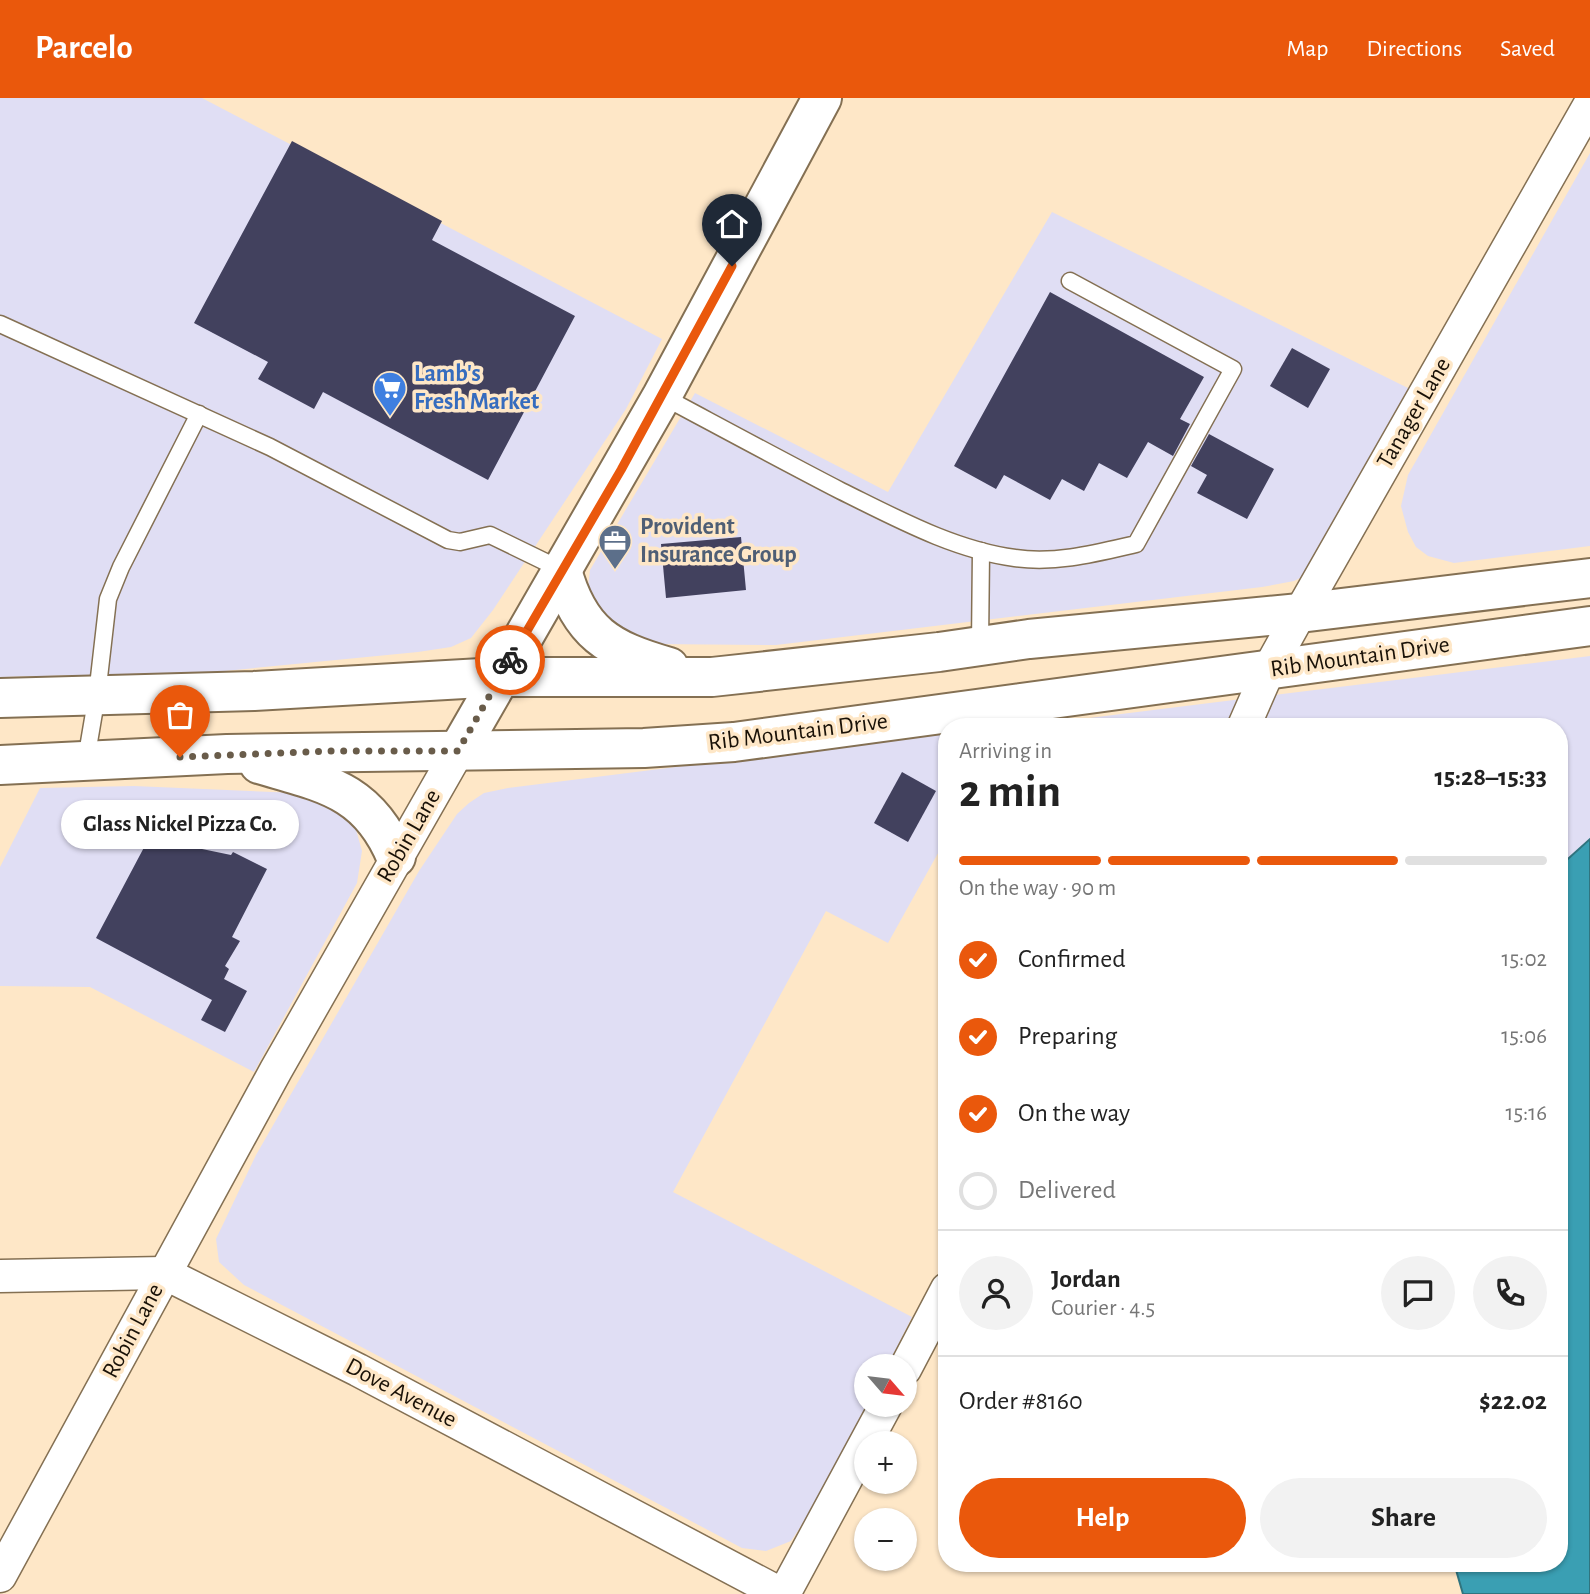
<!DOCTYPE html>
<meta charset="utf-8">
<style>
:root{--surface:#fff;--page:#f2f2f2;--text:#222;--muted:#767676;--line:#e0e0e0;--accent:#ea580c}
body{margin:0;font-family:"Alegreya Sans",sans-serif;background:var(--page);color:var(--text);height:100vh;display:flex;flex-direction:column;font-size:26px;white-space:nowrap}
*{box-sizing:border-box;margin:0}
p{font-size:23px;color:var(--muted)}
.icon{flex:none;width:38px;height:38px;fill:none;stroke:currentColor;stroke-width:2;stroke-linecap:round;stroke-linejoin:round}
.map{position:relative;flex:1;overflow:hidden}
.panel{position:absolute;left:938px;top:620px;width:630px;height:854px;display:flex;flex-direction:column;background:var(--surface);border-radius:28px;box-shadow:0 2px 5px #0004}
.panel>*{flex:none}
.needle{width:46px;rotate:118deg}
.buttons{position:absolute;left:854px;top:1256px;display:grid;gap:14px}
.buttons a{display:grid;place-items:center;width:63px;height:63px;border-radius:50%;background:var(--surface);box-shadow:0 2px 5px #0004;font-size:35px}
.pin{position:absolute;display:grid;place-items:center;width:60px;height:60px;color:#fff;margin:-72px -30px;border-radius:50% 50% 50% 0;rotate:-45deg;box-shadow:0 0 7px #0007}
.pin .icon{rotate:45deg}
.courier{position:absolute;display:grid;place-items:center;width:70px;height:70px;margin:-35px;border:5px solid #ea580c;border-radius:50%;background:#fff;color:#222;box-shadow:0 2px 9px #0007}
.bubble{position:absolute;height:49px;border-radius:24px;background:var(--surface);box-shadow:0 2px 5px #0004;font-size:23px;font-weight:700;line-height:49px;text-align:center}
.head em{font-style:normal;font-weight:700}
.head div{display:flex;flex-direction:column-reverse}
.head{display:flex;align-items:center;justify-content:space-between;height:119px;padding:0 21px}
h1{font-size:46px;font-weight:700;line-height:52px}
.bar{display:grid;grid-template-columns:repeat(4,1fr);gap:10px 7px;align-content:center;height:84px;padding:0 21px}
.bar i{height:9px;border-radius:5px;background:var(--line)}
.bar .selected{background:var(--accent)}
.bar p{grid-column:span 4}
.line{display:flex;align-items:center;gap:18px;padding:0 21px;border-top:2px solid var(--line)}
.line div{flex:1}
.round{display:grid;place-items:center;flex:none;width:74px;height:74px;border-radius:37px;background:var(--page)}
ol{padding:0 21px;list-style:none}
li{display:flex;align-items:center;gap:21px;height:77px}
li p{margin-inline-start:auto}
li .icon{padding:7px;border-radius:50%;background:var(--accent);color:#fff;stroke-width:4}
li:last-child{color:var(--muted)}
li i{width:38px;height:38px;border:4px solid var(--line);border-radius:50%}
.button{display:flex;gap:14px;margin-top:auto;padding:14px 21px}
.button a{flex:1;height:80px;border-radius:42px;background:var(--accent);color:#fff;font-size:28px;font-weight:700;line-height:80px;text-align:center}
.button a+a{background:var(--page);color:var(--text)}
header{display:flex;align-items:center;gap:42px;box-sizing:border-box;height:98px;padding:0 35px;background:var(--accent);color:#fff}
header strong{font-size:33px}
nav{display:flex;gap:38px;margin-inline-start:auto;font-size:24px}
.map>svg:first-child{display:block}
.commercial{fill:#e0def4}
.water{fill:#3a9fb3;stroke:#30747f;stroke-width:2}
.building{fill:#42415e}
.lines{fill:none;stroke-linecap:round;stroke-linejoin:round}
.service-casing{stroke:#847053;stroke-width:19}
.minor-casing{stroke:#847053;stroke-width:35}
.tertiary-casing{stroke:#847053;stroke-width:42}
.secondary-casing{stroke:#847053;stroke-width:42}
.service{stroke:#fff;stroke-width:16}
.minor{stroke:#fff;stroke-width:32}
.tertiary{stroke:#fff;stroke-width:38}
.secondary{stroke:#fff;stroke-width:38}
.done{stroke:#695c4a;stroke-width:7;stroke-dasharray:0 12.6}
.route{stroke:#ea580c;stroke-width:9}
.labels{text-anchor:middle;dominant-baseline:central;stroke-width:7;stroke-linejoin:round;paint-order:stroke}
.shop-label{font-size:24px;font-weight:bold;fill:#366cbe;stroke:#fee7c7;text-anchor:start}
.street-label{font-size:24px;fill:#191107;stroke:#fee7c7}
.service-label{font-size:24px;font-weight:bold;fill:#4e5e75;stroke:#fee7c7;text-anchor:start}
</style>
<header>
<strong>Parcelo</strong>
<nav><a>Map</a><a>Directions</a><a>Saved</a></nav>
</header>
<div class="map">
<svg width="1590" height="1496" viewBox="0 0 1590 1496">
<rect width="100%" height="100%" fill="#fee7c7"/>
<g class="commercial">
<path d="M0,0H202L662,241L626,311L493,512L471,540L451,549L418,554L214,574L0,579Z"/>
<path d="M1590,55V448L1454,465L1428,458L1416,449L1408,434L1401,408L1408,377Z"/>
<path d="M1052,114L1412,292L1308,476L1294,483L1262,489L776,547L652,546L635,541L602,518L588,489L590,472L695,295L888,394Z"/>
<path d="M1590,558V741L1559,769V628H1062L1065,623Z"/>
<path d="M947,635V739L888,845L826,813L673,1094L912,1219L887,1269H866L867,1307L810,1415L791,1443L766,1453L742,1450L244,1187L219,1164L216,1141L256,1057L419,773L457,716L469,705L484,695L508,690Z"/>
<path d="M134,688L297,695L326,702L355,728L362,753L357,785L254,974L90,889L0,888V769L40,690Z"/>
</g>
<path class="water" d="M1590,741V1496H1463L1454,1465H1559V769Z"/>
<g class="building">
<path d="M292,43L442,123L432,142L575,218L488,382L323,294L314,311L258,281L268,264L194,225Z"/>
<path d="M1050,194L1204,279L1180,321L1190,326L1173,358L1148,344L1127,380L1099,365L1084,393L1062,381L1050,402L1004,377L996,391L954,368Z"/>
<path d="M1292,250L1330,271L1308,310L1270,288Z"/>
<path d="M1209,336L1274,371L1247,421L1197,395L1207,377L1191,368Z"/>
<path d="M741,439L746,492L666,500L661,446Z"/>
<path d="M902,674L936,693L908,744L874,725Z"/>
<path d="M149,740L231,757L233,754L267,771L232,839L240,843L225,868L229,871L224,881L247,893L225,934L201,922L212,902L96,840Z"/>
</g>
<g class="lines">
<defs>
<g id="service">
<path d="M0,226L270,349L448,442L460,444L490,437L562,472"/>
<path d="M662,298C722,330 781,362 841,393C896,420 954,452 1015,460C1056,466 1097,455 1136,446L1233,271L1070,183"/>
<path d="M980,547L981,453"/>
<path d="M86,662L97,597L108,501L121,469L199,316"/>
</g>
<g id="minor">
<path d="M1244,628L1269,571L1300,515L1590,6"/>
<path d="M0,1178L164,1175L358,1272L781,1496"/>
<path d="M905,1271L947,1191"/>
<path d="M0,1478L276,972L458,653"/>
<path d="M784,1496L886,1307"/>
</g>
<path id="tertiary" d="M458,653L662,298L822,0"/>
<g id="secondary">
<path d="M562,472C579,535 609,552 669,569"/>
<path d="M0,600L254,593L499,579H712L939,554L1029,541L1300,515L1590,480"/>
<path d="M259,666C323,685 368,691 396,759"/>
<path d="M0,667L227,656L644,650L734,644L1590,528"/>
</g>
</defs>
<use href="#service" class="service-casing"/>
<use href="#minor" class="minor-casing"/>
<use href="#tertiary" class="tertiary-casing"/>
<use href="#secondary" class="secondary-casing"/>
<use href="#service" class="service"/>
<use href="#minor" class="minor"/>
<use href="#tertiary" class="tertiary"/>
<use href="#secondary" class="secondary"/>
</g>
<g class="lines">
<path class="done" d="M180,659L330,653H458L510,562"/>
<path class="route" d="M510,562L621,372L732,168"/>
</g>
<defs>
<symbol id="supermarket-pin" viewBox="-11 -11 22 30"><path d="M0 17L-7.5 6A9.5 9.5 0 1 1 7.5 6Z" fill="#3f7fe0" stroke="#fee7c7"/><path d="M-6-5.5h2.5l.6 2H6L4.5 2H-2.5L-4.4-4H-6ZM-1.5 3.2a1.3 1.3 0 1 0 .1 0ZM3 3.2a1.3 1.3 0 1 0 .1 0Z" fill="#fff"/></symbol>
<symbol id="office-pin" viewBox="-11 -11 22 30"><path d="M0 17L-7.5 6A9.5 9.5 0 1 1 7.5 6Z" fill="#5c6f8a" stroke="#fee7c7"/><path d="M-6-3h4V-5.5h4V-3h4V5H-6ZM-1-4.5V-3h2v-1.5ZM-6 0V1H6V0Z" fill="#fff"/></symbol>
</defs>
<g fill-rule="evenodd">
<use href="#supermarket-pin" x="371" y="271" width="38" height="52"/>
<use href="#office-pin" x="596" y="424" width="38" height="52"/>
</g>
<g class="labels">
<g class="shop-label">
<text x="414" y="276">Lamb's<tspan x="414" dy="28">Fresh Market</tspan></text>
</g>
<g class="street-label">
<text transform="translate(1414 315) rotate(-60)">Tanager Lane</text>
<text transform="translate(1360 559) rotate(-8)">Rib Mountain Drive</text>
<text transform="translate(798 634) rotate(-7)">Rib Mountain Drive</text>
<text transform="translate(409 738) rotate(-60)">Robin Lane</text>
<text transform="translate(133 1233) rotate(-62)">Robin Lane</text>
<text transform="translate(401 1295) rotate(28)">Dove Avenue</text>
</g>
<g class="service-label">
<text x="640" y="429">Provident<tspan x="640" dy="28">Insurance Group</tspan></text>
</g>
</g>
</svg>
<div class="buttons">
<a><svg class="needle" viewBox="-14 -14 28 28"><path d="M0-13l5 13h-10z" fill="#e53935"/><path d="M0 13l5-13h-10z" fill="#767676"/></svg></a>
<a>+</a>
<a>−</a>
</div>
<div class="pin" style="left:180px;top:659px;background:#ea580c"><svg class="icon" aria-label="bag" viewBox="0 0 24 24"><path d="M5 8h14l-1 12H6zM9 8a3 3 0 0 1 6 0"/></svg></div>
<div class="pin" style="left:732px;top:168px;background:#1f2937"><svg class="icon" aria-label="home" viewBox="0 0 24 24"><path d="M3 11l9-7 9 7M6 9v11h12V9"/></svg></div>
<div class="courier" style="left:510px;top:562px"><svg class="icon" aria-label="bike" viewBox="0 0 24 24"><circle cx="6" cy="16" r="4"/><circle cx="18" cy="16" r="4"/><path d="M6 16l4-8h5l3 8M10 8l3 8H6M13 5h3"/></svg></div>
<div class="bubble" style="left:61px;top:702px;width:238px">Glass Nickel Pizza Co.</div>
<section class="panel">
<div class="head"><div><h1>2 min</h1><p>Arriving in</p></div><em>15:28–15:33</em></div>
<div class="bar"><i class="selected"></i><i class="selected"></i><i class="selected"></i><i></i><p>On the way · 90 m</p></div>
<ol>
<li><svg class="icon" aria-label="check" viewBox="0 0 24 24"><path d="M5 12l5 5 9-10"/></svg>Confirmed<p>15:02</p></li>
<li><svg class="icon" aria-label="check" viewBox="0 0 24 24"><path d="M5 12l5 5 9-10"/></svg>Preparing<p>15:06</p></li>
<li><svg class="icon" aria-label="check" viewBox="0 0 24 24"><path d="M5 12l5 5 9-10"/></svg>On the way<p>15:16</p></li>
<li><i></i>Delivered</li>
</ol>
<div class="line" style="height:126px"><a class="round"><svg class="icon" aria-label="person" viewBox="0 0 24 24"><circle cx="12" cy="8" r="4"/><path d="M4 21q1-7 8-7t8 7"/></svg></a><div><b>Jordan</b><p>Courier · 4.5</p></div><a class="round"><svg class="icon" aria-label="chat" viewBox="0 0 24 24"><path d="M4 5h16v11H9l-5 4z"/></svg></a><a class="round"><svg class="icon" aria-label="phone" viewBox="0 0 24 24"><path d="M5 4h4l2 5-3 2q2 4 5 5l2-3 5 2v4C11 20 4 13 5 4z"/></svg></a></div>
<div class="line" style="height:91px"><div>Order #8160</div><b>$22.02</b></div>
<div class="button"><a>Help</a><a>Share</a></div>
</section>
</div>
